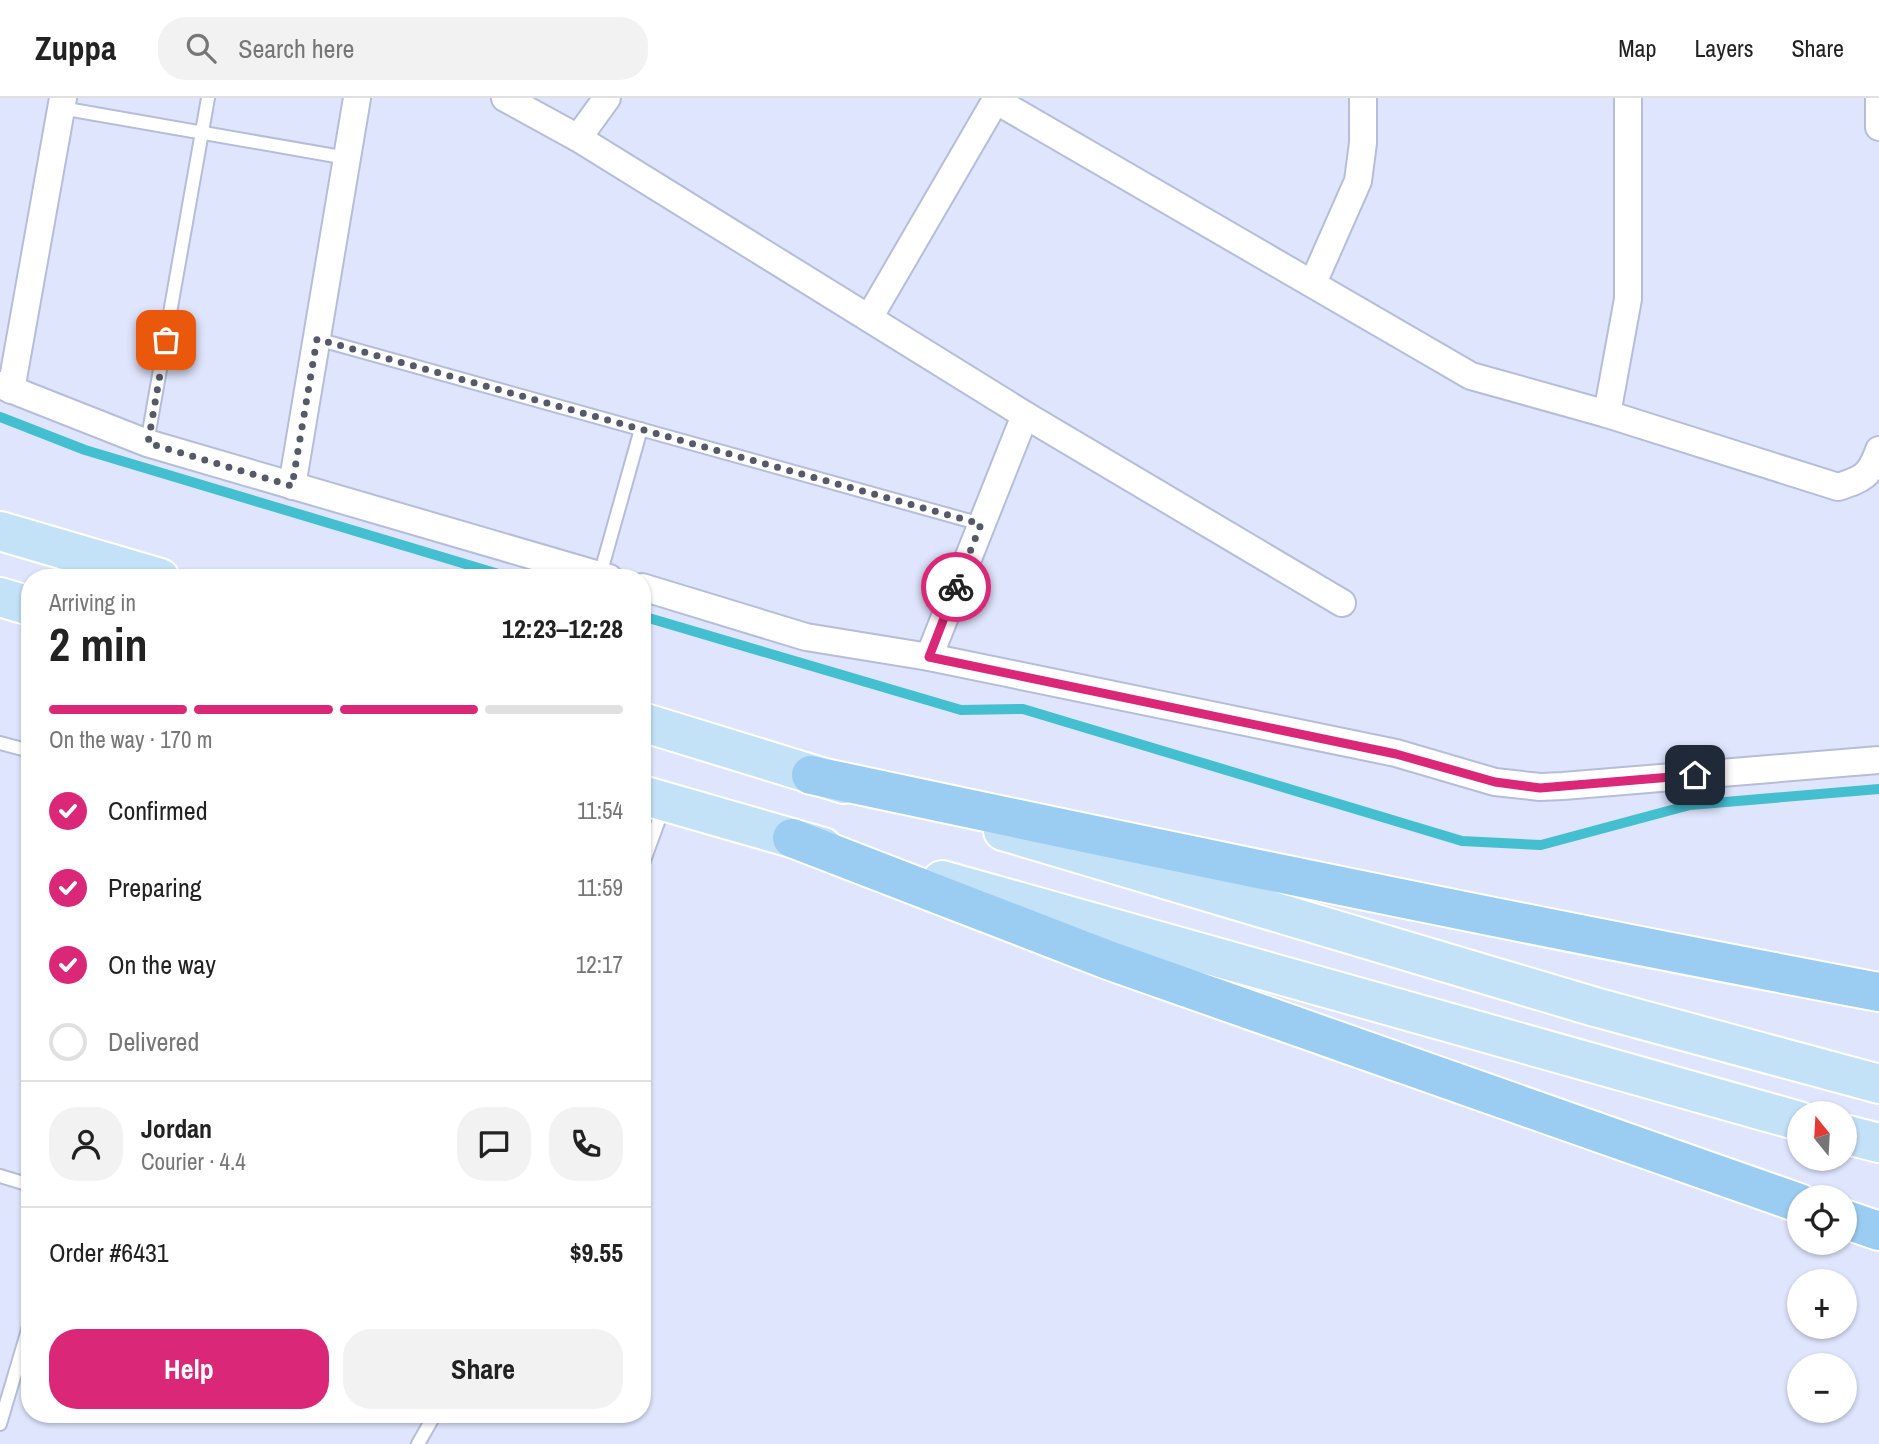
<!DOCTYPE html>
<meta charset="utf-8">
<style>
:root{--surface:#fff;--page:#f2f2f2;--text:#222;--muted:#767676;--line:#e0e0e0;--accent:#db2777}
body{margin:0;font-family:"Archivo Narrow",sans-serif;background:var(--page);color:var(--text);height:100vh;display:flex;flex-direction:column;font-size:26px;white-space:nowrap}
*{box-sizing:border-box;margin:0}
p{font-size:23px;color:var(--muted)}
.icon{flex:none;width:38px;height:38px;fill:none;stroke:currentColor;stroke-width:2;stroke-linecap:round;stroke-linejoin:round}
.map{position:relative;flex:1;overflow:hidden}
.details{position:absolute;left:21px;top:471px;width:630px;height:854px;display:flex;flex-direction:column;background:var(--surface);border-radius:28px;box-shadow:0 2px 5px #0004}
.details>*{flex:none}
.needle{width:46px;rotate:342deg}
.controls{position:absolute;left:1787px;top:1003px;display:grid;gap:14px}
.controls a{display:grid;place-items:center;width:70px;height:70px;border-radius:50%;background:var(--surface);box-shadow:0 2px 5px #0004;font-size:35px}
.pin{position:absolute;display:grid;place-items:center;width:60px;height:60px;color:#fff;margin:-30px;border-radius:14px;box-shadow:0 4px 10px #0006}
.courier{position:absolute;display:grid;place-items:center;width:70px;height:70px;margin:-35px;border:5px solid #db2777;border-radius:50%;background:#fff;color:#222;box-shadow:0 2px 9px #0007}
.overview em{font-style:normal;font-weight:700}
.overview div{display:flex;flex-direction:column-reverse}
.overview{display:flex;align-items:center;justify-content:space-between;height:119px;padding:0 28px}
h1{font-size:46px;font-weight:700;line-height:52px}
.bar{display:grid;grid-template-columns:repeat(4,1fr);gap:10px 7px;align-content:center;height:84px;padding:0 28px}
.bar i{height:9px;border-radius:5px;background:var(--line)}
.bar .current{background:var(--accent)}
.bar p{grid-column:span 4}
.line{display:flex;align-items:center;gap:18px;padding:0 28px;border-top:2px solid var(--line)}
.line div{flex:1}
.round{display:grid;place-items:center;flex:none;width:74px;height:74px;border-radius:28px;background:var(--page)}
ol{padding:0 28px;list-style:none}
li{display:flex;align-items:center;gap:21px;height:77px}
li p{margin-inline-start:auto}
li .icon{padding:7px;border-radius:50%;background:var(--accent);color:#fff;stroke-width:4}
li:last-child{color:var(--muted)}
li i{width:38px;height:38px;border:4px solid var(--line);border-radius:50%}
.primary-button{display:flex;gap:14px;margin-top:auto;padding:14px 28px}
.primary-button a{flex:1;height:80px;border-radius:28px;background:var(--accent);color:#fff;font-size:28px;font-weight:700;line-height:80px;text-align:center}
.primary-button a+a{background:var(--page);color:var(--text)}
header{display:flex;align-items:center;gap:42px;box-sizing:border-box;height:98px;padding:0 35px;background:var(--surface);border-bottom:2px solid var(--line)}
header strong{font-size:33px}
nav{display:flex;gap:38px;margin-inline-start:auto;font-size:24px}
.search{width:490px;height:63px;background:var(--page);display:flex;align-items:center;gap:18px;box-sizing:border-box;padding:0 24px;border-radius:28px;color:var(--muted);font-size:26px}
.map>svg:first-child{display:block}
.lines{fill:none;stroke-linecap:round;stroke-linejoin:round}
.stream{stroke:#43bfd0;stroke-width:10}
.lane-casing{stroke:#b5bdd9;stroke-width:16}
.street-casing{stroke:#b5bdd9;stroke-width:30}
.primary-casing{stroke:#fff;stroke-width:42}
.highway-casing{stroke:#fff;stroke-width:42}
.lane{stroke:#fff;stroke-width:12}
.street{stroke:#fff;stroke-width:26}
.primary{stroke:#c3e1f7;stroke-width:38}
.highway{stroke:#9bcdf2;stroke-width:38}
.done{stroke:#565a68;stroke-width:7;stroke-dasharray:0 12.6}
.route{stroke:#db2777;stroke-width:9}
</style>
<header>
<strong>Zuppa</strong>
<div class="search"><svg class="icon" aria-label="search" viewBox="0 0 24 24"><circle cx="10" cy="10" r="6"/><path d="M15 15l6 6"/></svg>Search here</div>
<nav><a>Map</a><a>Layers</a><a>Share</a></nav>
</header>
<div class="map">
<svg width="1879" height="1346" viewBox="0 0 1879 1346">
<rect width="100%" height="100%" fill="#dfe5fd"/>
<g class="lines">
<g class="stream">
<path d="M0,319L85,352L512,480"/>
<path d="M642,518L961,612L1023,611L1462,743L1541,747L1690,707L1879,691"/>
</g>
<defs>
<g id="lane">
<path d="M61,10L347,60"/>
<path d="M317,241L981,426"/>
<path d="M147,345L208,0"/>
<path d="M600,477L641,331"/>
<path d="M0,645L30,653"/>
<path d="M642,768L664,708"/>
<path d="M0,1078L30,1087"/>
<path d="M0,1326L30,1225"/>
<path d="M418,1346L435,1316"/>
</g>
<g id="street">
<path d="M505,0L578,40L1025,317L1342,505"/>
<path d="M1879,0V29"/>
<path d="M995,2L1471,278L1607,316L1838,389C1863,381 1870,378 1879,352"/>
<path d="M578,40L607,0"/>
<path d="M1313,185L1358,83L1363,45V0"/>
<path d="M869,220L997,0"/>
<path d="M0,287L147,345L609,480"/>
<path d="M11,292L63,0"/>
<path d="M1607,316L1628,201V0"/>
<path d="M292,388L357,0"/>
<path d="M642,489L806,539L929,559L1396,655L1495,684L1540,689L1563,688L1879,662"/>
<path d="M929,559L1025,317"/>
</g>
<g id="primary">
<path d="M0,433L160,480"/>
<path d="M0,499L30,508"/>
<path d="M642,624L844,686"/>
<path d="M642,697L823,749"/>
<path d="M1003,733L1595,909L1879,986"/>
<path d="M942,782L1799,1023"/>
<path d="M1844,1036L1879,1045"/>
</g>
<g id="highway">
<path d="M811,677C1167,753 1522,827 1879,894"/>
<path d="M792,740L1108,862L1799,1105"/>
<path d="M1844,1121L1879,1133"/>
</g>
</defs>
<use href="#lane" class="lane-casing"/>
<use href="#street" class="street-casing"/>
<use href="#primary" class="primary-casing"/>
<use href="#highway" class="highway-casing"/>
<use href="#lane" class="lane"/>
<use href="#street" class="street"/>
<use href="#primary" class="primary"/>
<use href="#highway" class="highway"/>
</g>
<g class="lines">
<path class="done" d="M166,242L148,345L292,388L317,241L981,426L956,489"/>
<path class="route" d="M956,489L929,559L1396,656L1495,684L1540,690L1695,677"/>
</g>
</svg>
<div class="controls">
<a><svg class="needle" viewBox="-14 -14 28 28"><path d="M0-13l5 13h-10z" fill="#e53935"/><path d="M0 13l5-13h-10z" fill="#767676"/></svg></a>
<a><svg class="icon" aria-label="locate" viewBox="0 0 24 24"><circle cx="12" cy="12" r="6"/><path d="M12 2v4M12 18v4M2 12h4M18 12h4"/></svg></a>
<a>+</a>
<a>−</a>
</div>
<div class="pin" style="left:166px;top:242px;background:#ea580c"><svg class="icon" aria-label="bag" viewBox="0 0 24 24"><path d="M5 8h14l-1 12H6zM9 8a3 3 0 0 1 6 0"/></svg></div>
<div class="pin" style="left:1695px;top:677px;background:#1f2937"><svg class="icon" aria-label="home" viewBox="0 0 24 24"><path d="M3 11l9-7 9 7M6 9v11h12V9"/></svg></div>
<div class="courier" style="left:956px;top:489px"><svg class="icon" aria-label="bike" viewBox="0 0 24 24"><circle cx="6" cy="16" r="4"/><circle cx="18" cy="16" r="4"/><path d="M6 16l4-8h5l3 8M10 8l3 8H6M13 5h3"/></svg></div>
<section class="details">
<div class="overview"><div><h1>2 min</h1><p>Arriving in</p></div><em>12:23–12:28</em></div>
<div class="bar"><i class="current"></i><i class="current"></i><i class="current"></i><i></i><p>On the way · 170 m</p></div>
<ol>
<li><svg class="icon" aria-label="check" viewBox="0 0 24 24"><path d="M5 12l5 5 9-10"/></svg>Confirmed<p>11:54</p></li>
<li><svg class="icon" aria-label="check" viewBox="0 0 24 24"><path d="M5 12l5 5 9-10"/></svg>Preparing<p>11:59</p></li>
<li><svg class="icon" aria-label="check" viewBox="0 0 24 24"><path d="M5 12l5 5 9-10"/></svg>On the way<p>12:17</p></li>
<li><i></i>Delivered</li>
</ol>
<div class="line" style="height:126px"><a class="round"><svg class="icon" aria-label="person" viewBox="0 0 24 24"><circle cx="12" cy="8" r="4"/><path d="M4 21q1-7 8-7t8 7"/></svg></a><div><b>Jordan</b><p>Courier · 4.4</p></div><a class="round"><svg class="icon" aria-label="chat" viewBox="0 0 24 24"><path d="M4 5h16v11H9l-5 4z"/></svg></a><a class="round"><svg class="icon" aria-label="phone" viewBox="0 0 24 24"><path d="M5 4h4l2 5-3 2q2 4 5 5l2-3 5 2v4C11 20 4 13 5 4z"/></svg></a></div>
<div class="line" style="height:91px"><div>Order #6431</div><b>$9.55</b></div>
<div class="primary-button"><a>Help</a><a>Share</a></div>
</section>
</div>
